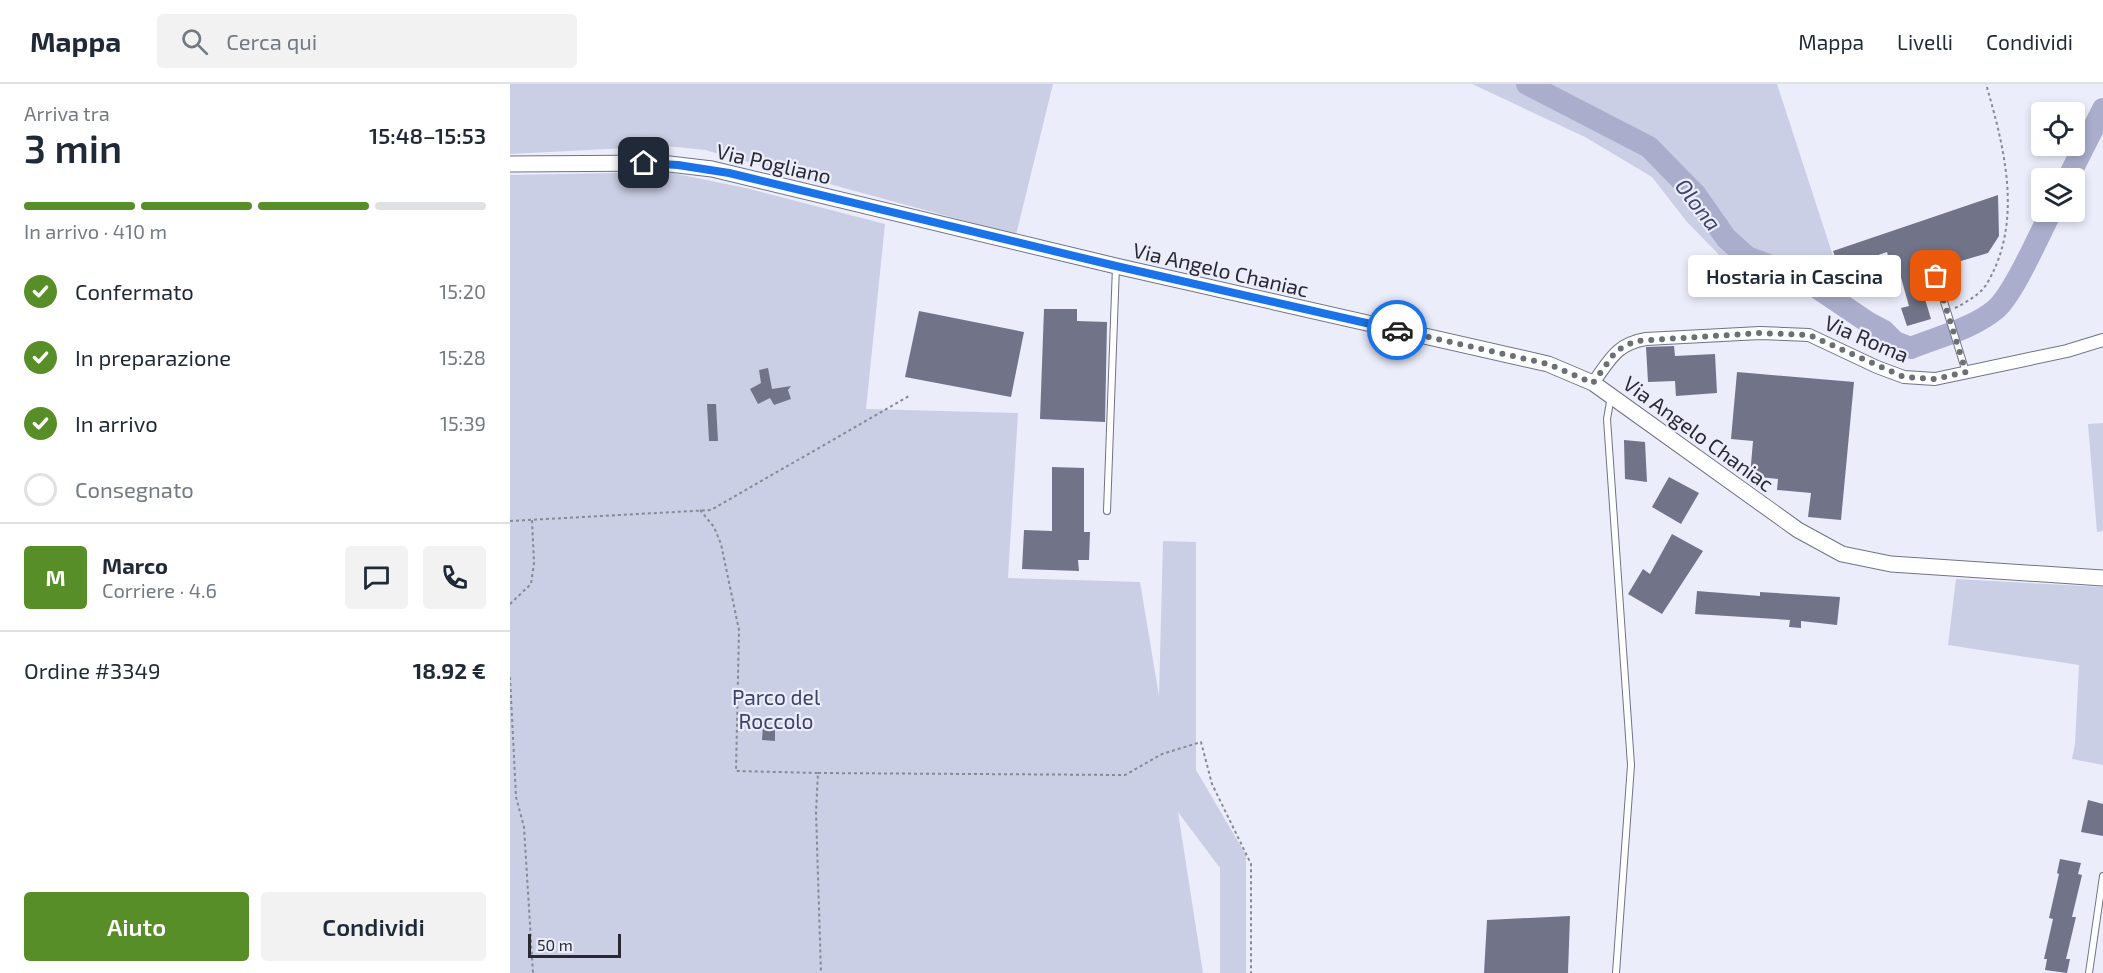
<!DOCTYPE html>
<html lang="it">
<meta charset="utf-8">
<style>
:root{--surface:#fff;--page:#f2f2f3;--text:#1f2937;--muted:#747a83;--line:#e0e1e3;--accent:#588e28}
body{margin:0;font-family:"Exo 2",sans-serif;background:var(--page);color:var(--text);height:100vh;display:flex;flex-direction:column;font-size:22px;white-space:nowrap}
*{box-sizing:border-box;margin:0}
p{font-size:20px;color:var(--muted)}
.icon{flex:none;width:33px;height:33px;fill:none;stroke:currentColor;stroke-width:2;stroke-linecap:round;stroke-linejoin:round}
.map{position:relative;flex:1;overflow:hidden}
.sheet{display:flex;flex-direction:column;background:var(--surface);width:510px}
.sheet>*{flex:none}
.buttons{position:absolute;left:1521px;top:18px;display:grid;gap:12px}
.buttons a{display:grid;place-items:center;width:54px;height:54px;border-radius:6px;background:var(--surface);box-shadow:0 3px 9px #0003;font-size:30px}
.scale{position:absolute;left:18px;bottom:15px;width:93px;box-sizing:border-box;padding-left:6px;border:3px solid #282932;border-top:0;font-size:16px;line-height:21px;white-space:nowrap;color:#282932;-webkit-text-stroke:4px #ebedfb;paint-order:stroke}
.pin{position:absolute;display:grid;place-items:center;width:51px;height:51px;color:#fff;margin:-26px;border-radius:12px;box-shadow:0 3px 9px #0006}
.courier{position:absolute;display:grid;place-items:center;width:60px;height:60px;margin:-30px;border:4px solid #1a73e8;border-radius:50%;background:#fff;color:#222;box-shadow:0 2px 8px #0007}
.bubble{position:absolute;height:42px;border-radius:6px;background:var(--surface);box-shadow:0 3px 9px #0003;font-size:20px;font-weight:600;line-height:42px;text-align:center}
.overview em{font-style:normal;font-weight:600}
.overview div{display:flex;flex-direction:column-reverse}
.overview{display:flex;align-items:center;justify-content:space-between;height:102px;padding:0 24px}
h1{font-size:39px;font-weight:600;line-height:45px}
.bar{display:grid;grid-template-columns:repeat(4,1fr);gap:9px 6px;align-content:center;height:72px;padding:0 24px}
.bar i{height:8px;border-radius:4px;background:var(--line)}
.bar .active{background:var(--accent)}
.bar p{grid-column:span 4}
.line{display:flex;align-items:center;gap:15px;padding:0 24px;border-top:2px solid var(--line)}
.line div{flex:1}
.round{display:grid;place-items:center;flex:none;width:63px;height:63px;border-radius:6px;background:var(--page)}
ol{padding:0 24px;list-style:none}
li{display:flex;align-items:center;gap:18px;height:66px}
li p{margin-inline-start:auto}
li .icon{padding:6px;border-radius:50%;background:var(--accent);color:#fff;stroke-width:4}
li:last-child{color:var(--muted)}
li i{width:33px;height:33px;border:3px solid var(--line);border-radius:50%}
.button{display:flex;gap:12px;margin-top:auto;padding:12px 24px}
.button a{flex:1;height:69px;border-radius:6px;background:var(--accent);color:#fff;font-size:24px;font-weight:600;line-height:69px;text-align:center}
.button a+a{background:var(--page);color:var(--text)}
header{display:flex;align-items:center;gap:36px;box-sizing:border-box;height:84px;padding:0 30px;background:var(--surface);border-bottom:2px solid var(--line)}
header strong{font-size:28px}
nav{display:flex;gap:33px;margin-inline-start:auto;font-size:21px}
.search{width:420px;height:54px;background:var(--page);display:flex;align-items:center;gap:15px;box-sizing:border-box;padding:0 21px;border-radius:6px;color:var(--muted);font-size:22px}
main{display:flex;flex:1;min-height:0}
.map>svg:first-child{display:block}
.green{fill:#cbcfe5}
.lines{fill:none;stroke-linecap:round;stroke-linejoin:round}
.river{stroke:#aaaecc;stroke-width:22}
.building{fill:#717489}
.service-casing{stroke:#707387;stroke-width:8}
.minor-casing{stroke:#707387;stroke-width:14}
.tertiary-casing{stroke:#707387;stroke-width:17}
.path{stroke:#878994;stroke-width:2;stroke-dasharray:3 3;stroke-linecap:butt}
.service{stroke:#fff;stroke-width:6}
.minor{stroke:#fff;stroke-width:12}
.tertiary{stroke:#fff;stroke-width:15}
.done{stroke:#6c6e78;stroke-width:6;stroke-dasharray:0 10.8}
.route{stroke:#1a73e8;stroke-width:8}
.labels{text-anchor:middle;dominant-baseline:central;stroke-width:4.5;stroke-linejoin:round;paint-order:stroke}
.street-label{font-size:21px;fill:#282932;stroke:#ebedfb}
.park-label{font-size:21px;fill:#3d416c;stroke:#ebedfb}
.water-label{font-size:22px;font-style:italic;fill:#40446f;stroke:#ebedfb}
</style>
<header>
<strong>Mappa</strong>
<div class="search"><svg class="icon" aria-label="search" viewBox="0 0 24 24"><circle cx="10" cy="10" r="6"/><path d="M15 15l6 6"/></svg>Cerca qui</div>
<nav><a>Mappa</a><a>Livelli</a><a>Condividi</a></nav>
</header>
<main>
<section class="sheet">
<div class="overview"><div><h1>3 min</h1><p>Arriva tra</p></div><em>15:48–15:53</em></div>
<div class="bar"><i class="active"></i><i class="active"></i><i class="active"></i><i></i><p>In arrivo · 410 m</p></div>
<ol>
<li><svg class="icon" aria-label="check" viewBox="0 0 24 24"><path d="M5 12l5 5 9-10"/></svg>Confermato<p>15:20</p></li>
<li><svg class="icon" aria-label="check" viewBox="0 0 24 24"><path d="M5 12l5 5 9-10"/></svg>In preparazione<p>15:28</p></li>
<li><svg class="icon" aria-label="check" viewBox="0 0 24 24"><path d="M5 12l5 5 9-10"/></svg>In arrivo<p>15:39</p></li>
<li><i></i>Consegnato</li>
</ol>
<div class="line" style="height:108px"><b class="round" style="background:var(--accent);color:#fff">M</b><div><b>Marco</b><p>Corriere · 4.6</p></div><a class="round"><svg class="icon" aria-label="chat" viewBox="0 0 24 24"><path d="M4 5h16v11H9l-5 4z"/></svg></a><a class="round"><svg class="icon" aria-label="phone" viewBox="0 0 24 24"><path d="M5 4h4l2 5-3 2q2 4 5 5l2-3 5 2v4C11 20 4 13 5 4z"/></svg></a></div>
<div class="line" style="height:78px"><div>Ordine #3349</div><b>18.92 €</b></div>
<div class="button"><a>Aiuto</a><a>Condividi</a></div>
</section>
<div class="map">
<svg width="1593" height="889" viewBox="0 0 1593 889">
<rect width="100%" height="100%" fill="#ebedfb"/>
<g class="green">
<path d="M0,0H543L506,151L195,66L157,62L0,70Z"/>
<path d="M962,0H1267L1325,178L1265,209L1226,188L1177,138L1142,93L1075,53Z"/>
<path d="M157,88L236,104L375,140L356,325L508,329L498,494L630,498L649,612L653,457L686,458V686L736,771V889H710V784L668,728L693,889H0V91Z"/>
<path d="M1593,339V447L1587,448L1578,340Z"/>
<path d="M1446,495L1593,503V681L1562,675L1565,660L1569,581L1438,561Z"/>
</g>
<g class="lines">
<g class="river">
<path d="M1017,0L1139,63L1186,111L1216,154L1237,173L1291,193L1359,239L1374,247L1385,258L1401,264C1428,253 1464,244 1486,225C1504,209 1529,151 1541,128"/>
<path d="M1558,94L1593,25"/>
</g>
</g>
<g class="building">
<path d="M1488,111L1489,152L1478,169L1434,182L1433,177L1406,185L1421,235L1397,242L1391,224L1399,222L1390,190L1383,192L1377,168L1348,178L1354,193L1341,199L1334,182L1329,184L1323,167Z"/>
<path d="M534,225H567V237L597,238L595,338L530,335Z"/>
<path d="M409,227L514,248L501,313L395,293Z"/>
<path d="M1164,262L1165,272L1205,270L1207,309L1166,312L1165,297L1138,298L1136,263Z"/>
<path d="M258,284L262,305L281,302L278,306L281,315L264,321L260,314L248,320L240,305L251,299L249,286Z"/>
<path d="M1227,288L1344,298L1331,436L1298,433L1301,409L1267,406L1268,395L1240,392L1243,357L1221,355Z"/>
<path d="M197,320H206L208,357H199Z"/>
<path d="M1114,356L1135,358L1137,398L1115,395Z"/>
<path d="M542,383L574,384V448H580L579,476H568L569,487L512,485L514,446L542,447Z"/>
<path d="M1159,393L1189,409L1171,440L1142,423Z"/>
<path d="M1162,450L1193,467L1152,530L1118,510L1133,485L1140,490Z"/>
<path d="M1187,507L1250,512V508L1330,513L1327,541L1291,537V544L1279,543L1280,536L1185,530Z"/>
<path d="M253,642H265V657L252,656Z"/>
<path d="M1578,716L1593,720V752L1571,748Z"/>
<path d="M1550,775L1571,779L1568,790L1572,791L1562,833H1566L1556,875H1560L1557,889L1535,886L1537,875H1534L1543,835L1539,834L1549,790L1547,789Z"/>
<path d="M1060,832L1058,889H974L977,836Z"/>
</g>
<g class="lines">
<defs>
<g id="service">
<path d="M1426,192L1456,288"/>
<path d="M1101,312L1097,335L1121,681L1106,889"/>
<path d="M597,427L606,182"/>
<path d="M1579,889L1593,792"/>
</g>
<path id="minor" d="M1083,299C1100,276 1106,260 1136,255L1250,249L1299,251L1367,283L1394,293L1425,295L1557,267L1593,256"/>
<path id="tertiary" d="M0,80L151,79L202,85L606,182L1038,280L1083,299L1288,446L1332,470L1381,480L1593,494"/>
</defs>
<use href="#service" class="service-casing"/>
<use href="#minor" class="minor-casing"/>
<use href="#tertiary" class="tertiary-casing"/>
<g class="path">
<path d="M1445,224C1455,219 1465,213 1472,206C1477,201 1481,192 1484,186C1511,127 1493,59 1476,0"/>
<path d="M190,426L204,443L211,460L229,546L226,687L308,689L306,728L311,889"/>
<path d="M0,437L201,426L399,312"/>
<path d="M0,520L21,500L24,479L22,436"/>
<path d="M0,593L6,713L14,743L23,889"/>
<path d="M308,689L615,691L652,670L691,658L702,700L741,780V889"/>
</g>
<use href="#service" class="service"/>
<use href="#minor" class="minor"/>
<use href="#tertiary" class="tertiary"/>
</g>
<g class="lines">
<path class="done" d="M887,246L1038,280L1083,299L1106,267L1125,257L1250,249L1299,251L1394,293L1425,295L1456,288L1426,192"/>
<path class="route" d="M134,79L168,81L219,89L606,182L887,246"/>
</g>
<g class="labels">
<g class="street-label">
<text transform="translate(264 79) rotate(13)">Via Pogliano</text>
<text transform="translate(711 185) rotate(13)">Via Angelo Chaniac</text>
<text transform="translate(1357 254) rotate(23)">Via Roma</text>
<text transform="translate(1189 349) rotate(36)">Via Angelo Chaniac</text>
</g>
<g class="park-label">
<text x="266" y="612">Parco del<tspan x="266" dy="24">Roccolo</tspan></text>
</g>
<g class="water-label">
<text transform="translate(1189 120) rotate(52)">Olona</text>
</g>
</g>
</svg>
<div class="buttons">
<a><svg class="icon" aria-label="locate" viewBox="0 0 24 24"><circle cx="12" cy="12" r="6"/><path d="M12 2v4M12 18v4M2 12h4M18 12h4"/></svg></a>
<a><svg class="icon" aria-label="layers" viewBox="0 0 24 24"><path d="M12 4l9 5-9 5-9-5zM3 14l9 5 9-5"/></svg></a>
</div>
<div class="scale">50 m</div>
<div class="pin" style="left:1426px;top:192px;background:#ea580c"><svg class="icon" aria-label="bag" viewBox="0 0 24 24"><path d="M5 8h14l-1 12H6zM9 8a3 3 0 0 1 6 0"/></svg></div>
<div class="pin" style="left:134px;top:79px;background:#1f2937"><svg class="icon" aria-label="home" viewBox="0 0 24 24"><path d="M3 11l9-7 9 7M6 9v11h12V9"/></svg></div>
<div class="courier" style="left:887px;top:246px"><svg class="icon" aria-label="car" viewBox="0 0 24 24"><path d="M5 17H2v-5l4-1 3-4h7l3 4 3 1v5h-3M9 17h6M6 11h13"/><circle cx="7" cy="17" r="2"/><circle cx="17" cy="17" r="2"/></svg></div>
<div class="bubble" style="left:1178px;top:171px;width:213px">Hostaria in Cascina</div>
</div>
</main>
